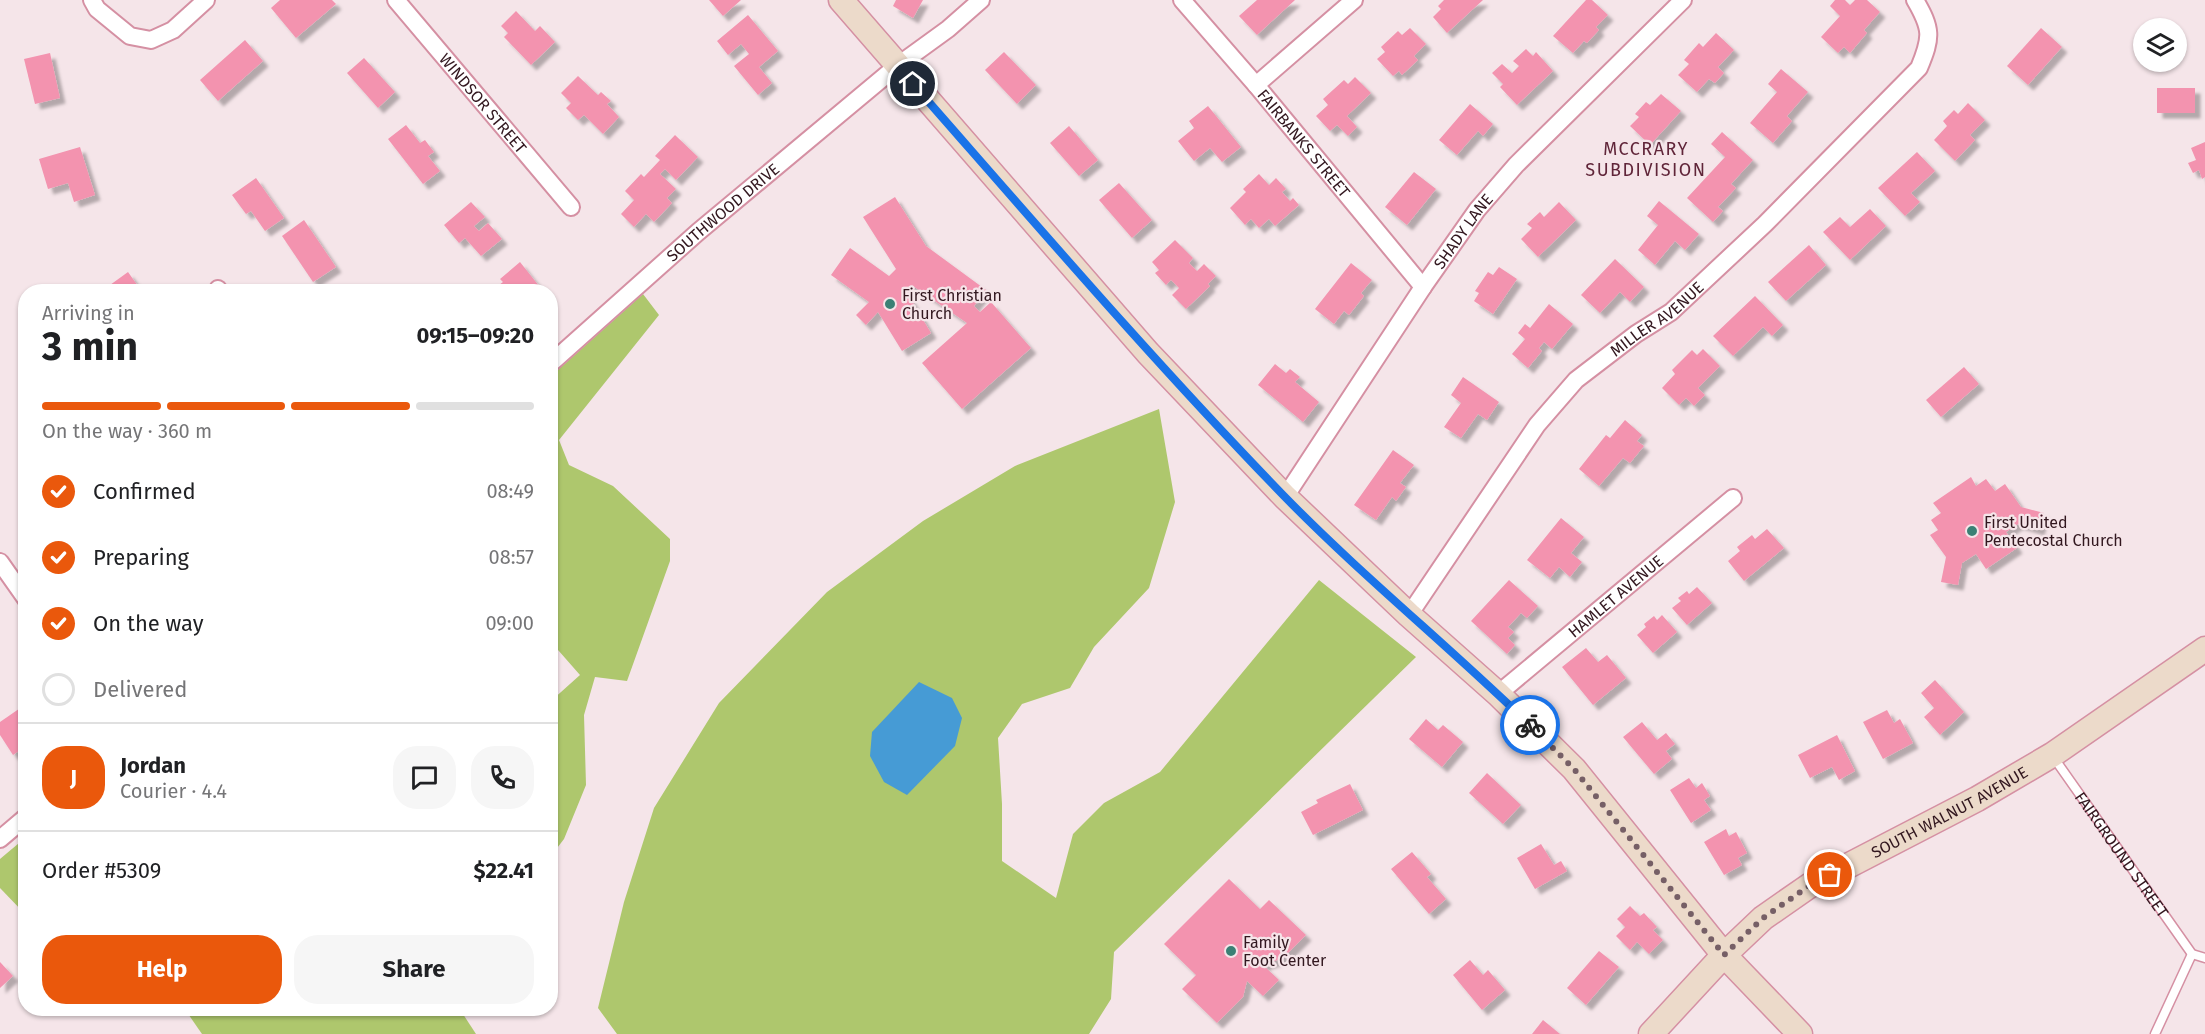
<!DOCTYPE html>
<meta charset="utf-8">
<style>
:root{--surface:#fff;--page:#f6f6f6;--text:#202124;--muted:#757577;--line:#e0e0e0;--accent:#ea580c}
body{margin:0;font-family:"Fira Sans",sans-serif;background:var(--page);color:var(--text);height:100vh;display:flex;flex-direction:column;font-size:22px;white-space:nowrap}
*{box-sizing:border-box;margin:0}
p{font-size:20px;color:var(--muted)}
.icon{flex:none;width:33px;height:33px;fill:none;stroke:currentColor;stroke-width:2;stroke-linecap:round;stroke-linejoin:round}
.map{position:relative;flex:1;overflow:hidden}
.details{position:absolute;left:18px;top:284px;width:540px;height:732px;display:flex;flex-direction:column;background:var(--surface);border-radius:24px;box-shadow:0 2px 4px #0004}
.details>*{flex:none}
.buttons{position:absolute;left:2133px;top:18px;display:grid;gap:12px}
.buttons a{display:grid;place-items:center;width:54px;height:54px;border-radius:50%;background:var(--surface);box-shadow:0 2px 4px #0004;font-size:30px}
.pin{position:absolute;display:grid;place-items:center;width:51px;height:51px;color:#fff;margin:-26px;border:3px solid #fff;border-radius:50%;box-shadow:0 2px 6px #0007}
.courier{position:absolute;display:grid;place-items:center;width:60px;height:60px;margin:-30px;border:4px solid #1a73e8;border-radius:50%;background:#fff;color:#222;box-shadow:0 2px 8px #0007}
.summary em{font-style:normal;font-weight:700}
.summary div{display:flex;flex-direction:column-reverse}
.summary{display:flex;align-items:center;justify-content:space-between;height:102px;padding:0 24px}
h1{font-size:39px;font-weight:700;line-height:45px}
.bar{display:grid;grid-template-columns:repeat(4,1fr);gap:9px 6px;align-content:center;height:72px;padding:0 24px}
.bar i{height:8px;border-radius:4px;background:var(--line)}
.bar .selected{background:var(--accent)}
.bar p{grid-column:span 4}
.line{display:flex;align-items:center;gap:15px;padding:0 24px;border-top:2px solid var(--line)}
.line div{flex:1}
.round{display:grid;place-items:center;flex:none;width:63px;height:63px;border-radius:24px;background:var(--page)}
ol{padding:0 24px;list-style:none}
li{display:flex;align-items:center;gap:18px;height:66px}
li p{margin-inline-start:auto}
li .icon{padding:6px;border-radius:50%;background:var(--accent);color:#fff;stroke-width:4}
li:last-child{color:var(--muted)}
li i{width:33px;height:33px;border:3px solid var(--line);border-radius:50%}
.cta{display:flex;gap:12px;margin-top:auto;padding:12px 24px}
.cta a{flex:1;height:69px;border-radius:24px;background:var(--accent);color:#fff;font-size:24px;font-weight:700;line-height:69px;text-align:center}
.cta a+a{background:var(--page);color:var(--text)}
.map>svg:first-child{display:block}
.forest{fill:#aec76d}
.water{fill:#469bd5}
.building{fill:#f393af;filter:url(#shadow)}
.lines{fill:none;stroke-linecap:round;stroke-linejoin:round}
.lane-casing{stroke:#d590a3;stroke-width:11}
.street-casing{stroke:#d590a3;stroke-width:20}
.secondary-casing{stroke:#d590a3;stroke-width:27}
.lane{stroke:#fff;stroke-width:8}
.street{stroke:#fff;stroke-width:16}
.secondary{stroke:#ecdaca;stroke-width:24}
.done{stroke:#765f66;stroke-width:6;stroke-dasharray:0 10.8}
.route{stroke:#1a73e8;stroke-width:8}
.poi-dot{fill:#3b8075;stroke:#f5e5e9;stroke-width:2}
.labels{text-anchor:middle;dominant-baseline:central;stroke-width:4.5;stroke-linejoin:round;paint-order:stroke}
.street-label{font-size:16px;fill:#32171f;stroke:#f5e5e9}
.poi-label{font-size:16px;fill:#32171f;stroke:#f5e5e9;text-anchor:start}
.neighbourhood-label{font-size:18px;letter-spacing:1.5px;fill:#602539;stroke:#f5e5e9}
</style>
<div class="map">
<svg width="2205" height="1034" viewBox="0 0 2205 1034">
<defs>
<filter id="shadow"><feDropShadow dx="5.5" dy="5.5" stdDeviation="1.5" flood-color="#0004"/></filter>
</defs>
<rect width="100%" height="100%" fill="#f5e5e9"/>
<g class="forest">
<path d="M643,294L659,315L559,440L569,465L613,486L670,539V561L627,681L595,677L584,715L586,785L564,839L551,856V701L580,675L551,642V376Z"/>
<path d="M1159,409L1175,502L1149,588L1094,647L1070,688L1022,704L998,738L1002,804V861L1056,898L1073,834L1104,803L1160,772L1319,580L1416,657L1114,952L1111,999L1089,1034H617L598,1008L624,902L654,808L719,703L827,592L923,521L1015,466Z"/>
<path d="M25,838V914L0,888V859Z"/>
<path d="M184,1008H459L476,1034H202Z"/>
</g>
<path class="water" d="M919,682L952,698L962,718L955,746L907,795L884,782L870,756L872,732Z"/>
<g class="building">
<path d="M280,0H332L336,4L296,38L271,8Z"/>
<path d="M709,0H741L723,16Z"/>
<path d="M896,0H923L913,18L893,6Z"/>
<path d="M1257,0H1295L1257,35L1239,16Z"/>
<path d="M1444,0H1483L1447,33L1433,17L1441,9L1438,6Z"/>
<path d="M1586,0H1592L1608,15L1596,27L1599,30L1587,43L1584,41L1573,53L1553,36Z"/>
<path d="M1835,0H1845L1850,5L1855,0H1867L1880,12L1864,30L1867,33L1850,53L1844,47L1838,53L1821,37L1840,16L1830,6Z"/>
<path d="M516,11L535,31L540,26L555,42L531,65L504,37L508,33L501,26Z"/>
<path d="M748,15L778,51L759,67L772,83L758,95L734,66L749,54L741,44L728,55L717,41Z"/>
<path d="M1410,28L1426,44L1414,56L1418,60L1402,75L1399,71L1393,76L1377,59L1385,52L1381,47L1398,31L1402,35Z"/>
<path d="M2041,28L2062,47L2028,85L2007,66Z"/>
<path d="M1716,33L1734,50L1718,67L1724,73L1715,83L1709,79L1697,92L1678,75L1689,64L1684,60L1699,43L1703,47Z"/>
<path d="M245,40L263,61L218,101L200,80Z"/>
<path d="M1526,49L1533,56L1536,52L1553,71L1517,105L1500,87L1503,84L1492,73L1502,64L1512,73L1519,66L1513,61Z"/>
<path d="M1004,52L1036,85L1017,104L985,70Z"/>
<path d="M50,53L60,98L35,104L24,59Z"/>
<path d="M364,58L395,92L378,108L347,73Z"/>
<path d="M1781,69L1808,92L1787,116L1792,121L1773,143L1750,123L1777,92L1768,84Z"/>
<path d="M578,76L598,95L601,92L611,101L607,104L619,117L603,134L584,115L578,120L566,108L571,103L561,93Z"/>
<path d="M1355,77L1371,93L1347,116L1357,127L1348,136L1337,125L1330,131L1316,116L1328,105L1323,99L1344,80L1348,84Z"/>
<rect x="2157" y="88" width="38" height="25"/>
<path d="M1661,94L1681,111L1650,145L1630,126L1639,117L1635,114L1646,102L1650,105Z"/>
<path d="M1968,103L1985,120L1970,135L1975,140L1955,161L1934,140L1947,126L1943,121L1954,110L1958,114Z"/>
<path d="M1470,104L1493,124L1483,136L1478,131L1457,155L1439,140Z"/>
<path d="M1208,106L1241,147L1222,162L1210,148L1194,161L1178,141L1194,128L1189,121Z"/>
<path d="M406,125L420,143L425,140L434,152L428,156L440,171L423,184L388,139Z"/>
<path d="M1069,126L1098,160L1079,176L1050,143Z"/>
<path d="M1722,132L1753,160L1731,184L1736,188L1718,207L1723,211L1713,222L1687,198L1725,157L1711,144Z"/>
<path d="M675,135L698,157L676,180L665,169L660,174L676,189L667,198L672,203L654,222L646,214L634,227L621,214L634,200L625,191L641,174L644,177L660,160L655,156Z"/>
<path d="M2205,142V177L2202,179L2199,170L2193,173L2188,163L2196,160L2191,148Z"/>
<path d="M80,147L95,195L74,202L68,183L48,189L39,159Z"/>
<path d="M1917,152L1935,171L1911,193L1920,202L1905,216L1878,188Z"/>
<path d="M1414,172L1436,189L1407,225L1385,207Z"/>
<path d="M1259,174L1269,185L1276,178L1286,189L1282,192L1290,201L1293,198L1299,205L1275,226L1269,219L1259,228L1251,219L1245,225L1230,208L1246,192L1243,189Z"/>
<path d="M256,178L284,218L265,231L251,211L246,214L232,195Z"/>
<path d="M1119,183L1152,220L1132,238L1099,200Z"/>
<path d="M895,197L926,246L986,290L974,306L980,312L991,302L1031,348L962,409L922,363L967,323L913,286L907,293L931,333L902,351L878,312L866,325L856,315L869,302L831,275L850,248L889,276L896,269L863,217Z"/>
<path d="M1659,201L1699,234L1685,250L1675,241L1655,265L1638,250L1658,225L1647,216Z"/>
<path d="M471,202L485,217L474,226L479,231L488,223L502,239L481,256L465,238L459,243L444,225Z"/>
<path d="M1559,202L1576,220L1538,257L1521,239L1532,228L1527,224L1540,212L1544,217Z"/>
<path d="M1870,209L1886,226L1850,260L1823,232L1840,217L1850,227Z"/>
<path d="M304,220L336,267L313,282L282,236Z"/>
<path d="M1175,240L1193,258L1189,263L1197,271L1204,264L1216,276L1208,284L1210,286L1186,309L1172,295L1179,288L1171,280L1166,285L1155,273L1159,270L1152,262Z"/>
<path d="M1809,245L1826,265L1786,301L1768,282Z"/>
<path d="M1615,259L1644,287L1630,302L1620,292L1600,313L1581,295Z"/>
<path d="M520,262L543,291H491L503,282L500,279Z"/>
<path d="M1351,263L1372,280L1361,293L1364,296L1349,315L1344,311L1334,324L1315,309Z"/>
<path d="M1499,267L1517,279L1493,314L1474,301L1479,293L1475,291L1488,272L1493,275Z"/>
<path d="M128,272L140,289L144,286L148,291H114L110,285Z"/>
<path d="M1755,296L1783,325L1772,336L1763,327L1733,356L1713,336Z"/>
<path d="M1549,304L1573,324L1552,349L1544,342L1539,348L1542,351L1528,368L1512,354L1525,339L1518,333L1525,324L1530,328Z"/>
<path d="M1703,349L1720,366L1698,388L1705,395L1694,406L1686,398L1679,405L1662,388L1675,374L1672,370L1692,350L1697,355Z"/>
<path d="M1275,364L1286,373L1290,369L1300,377L1295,382L1319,402L1303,422L1258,385Z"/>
<path d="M1964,367L1979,384L1941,417L1926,400Z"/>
<path d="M1463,377L1499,402L1487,420L1478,414L1461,438L1444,427L1461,403L1451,395Z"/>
<path d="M1625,420L1642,435L1637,441L1644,446L1630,463L1623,458L1599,486L1579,469L1606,435L1610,438Z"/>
<path d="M1393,450L1414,465L1400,483L1406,487L1396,501L1392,497L1376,520L1354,505Z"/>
<path d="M1971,477L1976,486L1986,479L1995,491L2005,484L2021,507L2044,513L2039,530L2018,524L2006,532L2017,548L1986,569L1976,554L1962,563L1958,585L1941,582L1946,557L1930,535L1938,530L1931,520L1941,513L1933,503Z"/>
<path d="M1561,518L1584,537L1571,553L1582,562L1570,577L1559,567L1550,578L1527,560Z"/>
<path d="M1767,529L1784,548L1744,581L1728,561L1740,551L1737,547L1752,535L1755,539Z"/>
<path d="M1509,580L1538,606L1527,618L1521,613L1508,627L1514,632L1508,638L1515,645L1507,654L1471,621Z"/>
<path d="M1697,587L1712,603L1687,625L1672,608L1681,601L1678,598L1687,591L1689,594Z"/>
<path d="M1662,615L1677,632L1653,653L1637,635L1646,627L1644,624L1654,616L1657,620Z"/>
<path d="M1586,648L1598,662L1607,655L1626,678L1593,705L1562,667Z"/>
<path d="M1935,680L1964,712L1940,735L1924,717L1934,708L1921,693Z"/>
<path d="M26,704V746L13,755L0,735V722Z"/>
<path d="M1887,710L1894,723L1900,719L1913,743L1883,759L1863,722Z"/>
<path d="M1426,719L1438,730L1443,725L1463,742L1442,767L1409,739Z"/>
<path d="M1642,722L1657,740L1666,733L1675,744L1666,751L1672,759L1654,774L1623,737Z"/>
<path d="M1837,735L1855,771L1839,780L1832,767L1810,778L1798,755Z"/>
<path d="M1487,773L1521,805L1503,824L1469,793Z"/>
<path d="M1689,778L1696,788L1702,783L1710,796L1704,800L1711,810L1691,823L1670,790Z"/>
<path d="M1350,784L1363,810L1313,835L1301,812L1318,803L1316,800Z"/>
<path d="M1726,829L1729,836L1736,832L1747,853L1738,858L1742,865L1724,875L1704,842Z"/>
<path d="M1541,844L1554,865L1561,861L1567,871L1535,889L1517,858Z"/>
<path d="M1412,852L1431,874L1427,877L1446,899L1429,914L1391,869Z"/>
<path d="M1229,879L1260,909L1269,900L1306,935L1283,958L1263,965L1279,980L1263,996L1247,981L1243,997L1217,1023L1182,989L1196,975L1164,944Z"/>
<path d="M1630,906L1640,916L1644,913L1657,927L1653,930L1663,940L1649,954L1637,942L1630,950L1616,936L1625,927L1617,919Z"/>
<path d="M1599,951L1619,967L1586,1005L1567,988Z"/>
<path d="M1470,960L1483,975L1488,970L1505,990L1482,1010L1453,975Z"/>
<path d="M0,962L13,976L0,988Z"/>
<path d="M1543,1020L1560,1034H1532Z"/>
</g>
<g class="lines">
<defs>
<g id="lane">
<path id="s1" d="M2054,758L2192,954L2205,958"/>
<path d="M2155,1034L2192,954"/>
</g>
<g id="street">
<path d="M92,0L97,9L130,36L151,40L173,30L206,0"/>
<path id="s2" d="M396,0L571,207"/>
<path id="s3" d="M1182,0L1256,85L1423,287"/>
<path d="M1256,85L1354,0"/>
<path d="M218,289L219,291"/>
<path id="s4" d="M550,364L698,232L897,66L948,29L981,0"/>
<path id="s5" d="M1285,497L1423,287L1477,210L1516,165L1683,0"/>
<path d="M0,562L26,599"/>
<path id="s6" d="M1409,615L1537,425L1576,380L1636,334L1671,312L1765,224L1919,68C1932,37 1932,29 1915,0"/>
<path id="s7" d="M1498,694L1733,498"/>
<path d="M0,839L26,817"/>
</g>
<g id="secondary">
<path d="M841,0L1148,353L1285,497L1409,615L1498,694L1574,769L1724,955L1800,1034"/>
<path id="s8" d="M1651,1034L1724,955L1763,918L1809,886L1977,799L2052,755L2205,649"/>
</g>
</defs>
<use href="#lane" class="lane-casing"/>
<use href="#street" class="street-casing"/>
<use href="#secondary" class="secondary-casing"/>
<use href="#lane" class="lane"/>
<use href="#street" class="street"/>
<use href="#secondary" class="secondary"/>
</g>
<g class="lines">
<path class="done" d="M1530,725L1574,769L1724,955L1763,918L1809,886L1830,875"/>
<path class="route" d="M913,84C1035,223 1155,363 1284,496C1362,576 1450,647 1530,725"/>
</g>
<g class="poi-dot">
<circle cx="890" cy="304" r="6"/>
<circle cx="1972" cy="531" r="6"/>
<circle cx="1231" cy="951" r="6"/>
</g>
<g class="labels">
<g class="street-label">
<text stroke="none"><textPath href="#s2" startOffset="135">WINDSOR STREET</textPath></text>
<text stroke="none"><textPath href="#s3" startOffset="188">FAIRBANKS STREET</textPath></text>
<text stroke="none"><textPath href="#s4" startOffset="230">SOUTHWOOD DRIVE</textPath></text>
<text stroke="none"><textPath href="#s5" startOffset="320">SHADY LANE</textPath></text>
<text stroke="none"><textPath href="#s6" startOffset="390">MILLER AVENUE</textPath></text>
<text stroke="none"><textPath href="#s7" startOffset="153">HAMLET AVENUE</textPath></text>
<text stroke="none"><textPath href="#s8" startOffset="376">SOUTH WALNUT AVENUE</textPath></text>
<text stroke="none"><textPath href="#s1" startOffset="118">FAIRGROUND STREET</textPath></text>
</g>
<g class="poi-label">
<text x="902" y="295">First Christian<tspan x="902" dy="18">Church</tspan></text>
<text x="1984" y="522">First United<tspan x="1984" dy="18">Pentecostal Church</tspan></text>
<text x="1243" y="942">Family<tspan x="1243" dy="18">Foot Center</tspan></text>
</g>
<g class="neighbourhood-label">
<text x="1646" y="149">MCCRARY<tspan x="1646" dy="21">SUBDIVISION</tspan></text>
</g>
</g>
</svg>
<div class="buttons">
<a><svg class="icon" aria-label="layers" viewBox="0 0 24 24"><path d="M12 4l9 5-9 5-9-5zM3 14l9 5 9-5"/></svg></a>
</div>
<div class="pin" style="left:1830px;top:875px;background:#ea580c"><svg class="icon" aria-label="bag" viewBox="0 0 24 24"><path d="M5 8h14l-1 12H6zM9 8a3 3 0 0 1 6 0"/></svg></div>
<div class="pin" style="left:913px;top:84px;background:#1f2937"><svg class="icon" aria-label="home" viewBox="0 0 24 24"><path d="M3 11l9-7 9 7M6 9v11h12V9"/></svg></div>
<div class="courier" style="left:1530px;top:725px"><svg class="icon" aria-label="bike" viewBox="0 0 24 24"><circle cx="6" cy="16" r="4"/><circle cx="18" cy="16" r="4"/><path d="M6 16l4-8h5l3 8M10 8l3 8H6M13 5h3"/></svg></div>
<section class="details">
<div class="summary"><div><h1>3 min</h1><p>Arriving in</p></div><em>09:15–09:20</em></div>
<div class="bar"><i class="selected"></i><i class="selected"></i><i class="selected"></i><i></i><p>On the way · 360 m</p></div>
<ol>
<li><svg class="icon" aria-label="check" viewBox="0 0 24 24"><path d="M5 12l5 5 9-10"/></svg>Confirmed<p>08:49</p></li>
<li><svg class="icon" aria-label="check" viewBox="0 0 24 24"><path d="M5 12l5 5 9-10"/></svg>Preparing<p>08:57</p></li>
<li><svg class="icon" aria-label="check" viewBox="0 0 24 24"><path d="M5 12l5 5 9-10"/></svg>On the way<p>09:00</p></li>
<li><i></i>Delivered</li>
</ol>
<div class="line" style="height:108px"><b class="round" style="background:var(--accent);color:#fff">J</b><div><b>Jordan</b><p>Courier · 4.4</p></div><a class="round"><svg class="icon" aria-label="chat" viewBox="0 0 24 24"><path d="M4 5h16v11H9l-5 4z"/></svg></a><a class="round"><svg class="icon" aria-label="phone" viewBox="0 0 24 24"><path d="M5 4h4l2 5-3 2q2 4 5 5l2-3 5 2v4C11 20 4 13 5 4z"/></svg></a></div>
<div class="line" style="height:78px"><div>Order #5309</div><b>$22.41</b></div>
<div class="cta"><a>Help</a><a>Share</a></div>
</section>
</div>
